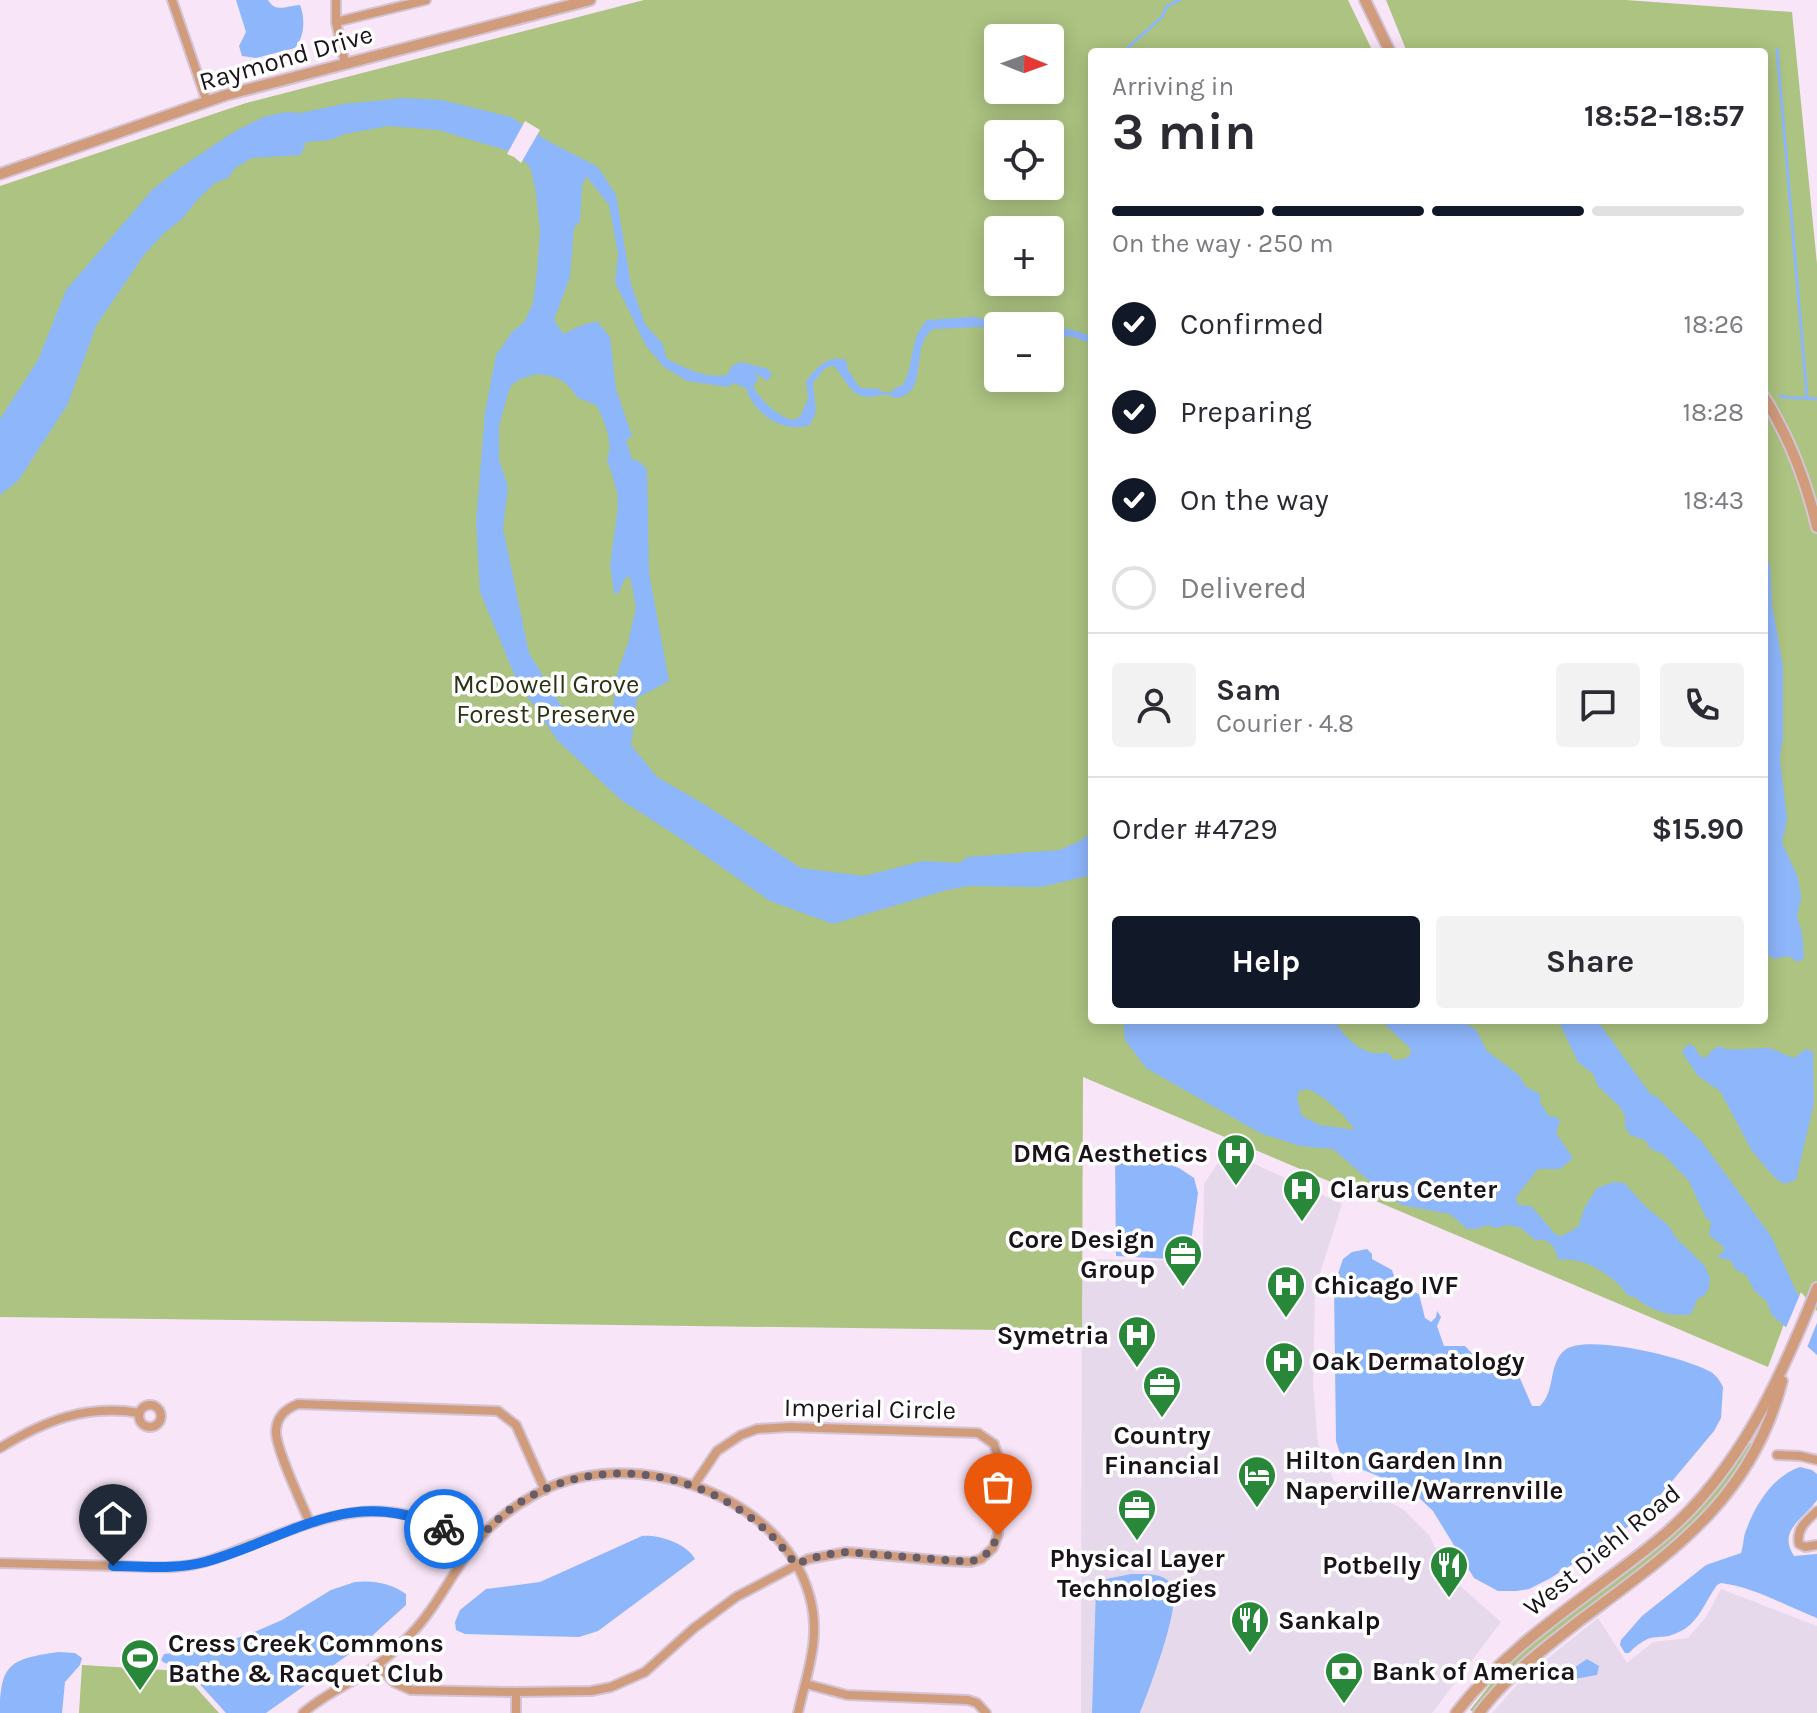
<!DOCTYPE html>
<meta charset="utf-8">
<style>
:root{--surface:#fff;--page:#f2f2f3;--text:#2b2b33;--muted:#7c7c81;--line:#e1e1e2;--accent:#111827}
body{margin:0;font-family:Karla,sans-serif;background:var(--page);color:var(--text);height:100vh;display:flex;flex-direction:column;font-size:30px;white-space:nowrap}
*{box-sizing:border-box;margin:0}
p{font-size:26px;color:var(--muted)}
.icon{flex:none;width:44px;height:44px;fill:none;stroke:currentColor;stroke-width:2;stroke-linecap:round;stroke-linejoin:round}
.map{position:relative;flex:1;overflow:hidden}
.panel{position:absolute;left:1088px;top:48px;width:680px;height:976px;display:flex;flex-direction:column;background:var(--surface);border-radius:8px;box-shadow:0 4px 20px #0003}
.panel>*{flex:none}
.needle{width:52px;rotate:91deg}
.tools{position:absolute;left:984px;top:24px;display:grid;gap:16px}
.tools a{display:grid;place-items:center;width:80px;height:80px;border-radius:8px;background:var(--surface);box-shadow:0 4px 20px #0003;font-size:40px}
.pin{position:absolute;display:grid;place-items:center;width:68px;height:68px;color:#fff;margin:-82px -34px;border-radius:50% 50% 50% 0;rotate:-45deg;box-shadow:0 0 8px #0007}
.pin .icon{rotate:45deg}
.courier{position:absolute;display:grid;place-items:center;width:80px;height:80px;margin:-40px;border:6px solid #1a73e8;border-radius:50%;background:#fff;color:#222;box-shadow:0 2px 10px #0007}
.headline em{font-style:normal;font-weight:700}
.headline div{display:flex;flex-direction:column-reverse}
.headline{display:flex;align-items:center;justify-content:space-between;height:136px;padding:0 24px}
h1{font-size:52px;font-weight:700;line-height:60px}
.bar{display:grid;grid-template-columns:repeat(4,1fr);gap:12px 8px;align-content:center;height:96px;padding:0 24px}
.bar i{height:10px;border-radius:6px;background:var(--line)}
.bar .on{background:var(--accent)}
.bar p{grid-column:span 4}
.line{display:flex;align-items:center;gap:20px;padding:0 24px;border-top:2px solid var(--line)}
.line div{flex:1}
.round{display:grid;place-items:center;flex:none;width:84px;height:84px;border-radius:8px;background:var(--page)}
ol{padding:0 24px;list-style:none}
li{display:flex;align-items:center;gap:24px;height:88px}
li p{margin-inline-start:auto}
li .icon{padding:8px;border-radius:50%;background:var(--accent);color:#fff;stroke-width:4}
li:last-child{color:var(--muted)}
li i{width:44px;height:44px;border:4px solid var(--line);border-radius:50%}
.cta{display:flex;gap:16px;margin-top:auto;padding:16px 24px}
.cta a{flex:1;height:92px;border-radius:8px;background:var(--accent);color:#fff;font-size:32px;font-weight:700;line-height:92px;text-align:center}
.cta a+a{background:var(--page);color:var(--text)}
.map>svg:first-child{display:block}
.commercial{fill:#e6d9ec}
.green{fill:#acc381;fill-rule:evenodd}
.water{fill:#8eb6fb;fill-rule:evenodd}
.pier{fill:#f8e5f7}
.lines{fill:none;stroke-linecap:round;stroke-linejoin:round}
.stream{stroke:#8eb6fb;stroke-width:3}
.minor-casing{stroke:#d4c4d4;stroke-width:12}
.tertiary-casing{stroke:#d4c4d4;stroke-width:14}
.minor{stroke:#d09c7c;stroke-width:8}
.tertiary{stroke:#d09c7c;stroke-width:10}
.done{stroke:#685d67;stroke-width:8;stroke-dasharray:0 14.4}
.route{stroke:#1a73e8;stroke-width:10}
.labels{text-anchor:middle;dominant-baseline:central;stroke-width:7;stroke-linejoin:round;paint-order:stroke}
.street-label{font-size:26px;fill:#1a141a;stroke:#fff}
.park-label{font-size:26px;fill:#2a3413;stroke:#fff}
.poi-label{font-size:26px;font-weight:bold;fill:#1a141a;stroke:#fff;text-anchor:start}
</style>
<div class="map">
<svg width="1817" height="1713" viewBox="0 0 1817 1713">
<rect width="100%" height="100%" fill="#f8e5f7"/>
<g class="commercial">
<path d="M1226,1151L1342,1204L1315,1289L1313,1384L1318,1444L1334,1481L1373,1493L1404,1510L1429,1535L1449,1576L1501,1622L1432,1713H1081L1082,1259L1203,1261L1204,1184Z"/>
<path d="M1721,1589L1817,1626V1713H1492L1522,1679L1598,1618L1627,1663L1653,1642L1688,1638L1706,1617Z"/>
</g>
<g class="green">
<path d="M644,0H1348L1373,52H1092V1020H1764V52H1407L1386,0H1626L1792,12L1817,264V1318L1796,1292L1768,1367L1083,1077L1082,1331L0,1317V186L246,103ZM998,38H1050V90H998ZM998,134H1050V186H998ZM998,230H1050V282H998ZM998,326H1050V378H998Z"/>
<path d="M1752,1443C1709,1545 1595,1592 1518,1662C1501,1677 1487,1695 1473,1712L1470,1710L1513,1656L1682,1525L1707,1499L1748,1444Z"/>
<path d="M82,1665L181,1671L219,1713H79Z"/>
</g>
<g class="water">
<path d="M236,0H268C276,14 288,5 300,5C305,17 305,37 295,48L256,58L242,56L239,46L246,32Z"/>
<path d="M403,98L442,100L511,117L548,141L598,167L616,195L631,284L645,324L662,343L667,359C686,368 705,379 727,375L732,366L741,362L768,369L772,375L767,381L756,373L758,380L753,387C763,402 774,414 792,420L800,417L808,399L806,381C817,368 828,354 846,360L848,370L860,388L880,389V395C852,403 849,383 834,366L825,368L813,383L816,412L810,425C783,434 754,414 746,388L733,383L728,387L687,381L664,367L646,346L615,282L618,254L609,205L586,176L582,186L580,221L574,228L570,277L554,320L563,334L580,326L597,321L610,337L616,389L632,436L626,440L632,459L640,462L647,470L649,573L669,681L637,698L631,745L657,777L704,804L801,868L864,876L923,861L960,863L967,857L1060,850C1070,844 1080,843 1088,835H1092V875L1041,887L969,886L947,890L833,924L770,901L677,836L621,800L557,740L517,681L480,592L476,523L485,412L496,355L512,332L525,321L533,303L537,272L540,232L536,192L530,167L516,153L438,130L388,126L345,134L330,140L306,142L301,155L252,158L235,168L228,178L215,183L197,200L183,218L163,234L144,255L96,326L68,404L18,481L0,495V419L38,360L66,290L153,189L177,170L232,133L263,117L286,112L300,113L343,104ZM536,374C559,376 565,380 578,398L596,405C604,419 614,443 607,459L617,492L618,507L610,565L614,593L618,594L625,578L630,577L636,607L628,643L615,680L613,718L601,727L586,726L560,704L529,653L503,528L508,487L499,460V426L510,387L518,380Z"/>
<path d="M971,317C984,318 996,323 1009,324C1038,327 1066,324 1092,337V344L1073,337L1050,336V326H998V330L981,327L934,329C908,343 932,397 893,398V389L903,385C916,360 908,341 927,320Z"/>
<path d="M1764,538L1765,554L1770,565L1772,605L1783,666V738L1780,758L1787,819L1782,843L1797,875L1800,889L1801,898L1797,916L1802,933L1804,958L1798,962L1788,956L1775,959L1764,953Z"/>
<path d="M1123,1020H1334C1345,1038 1365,1059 1387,1052L1395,1061L1409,1057L1411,1049L1380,1020H1461L1476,1030L1487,1051L1519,1075L1525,1086L1540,1094V1102L1549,1116L1557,1117L1560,1121L1556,1133L1573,1158L1560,1169H1538L1516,1197L1518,1205L1531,1206L1556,1235L1562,1236L1578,1227L1585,1207L1597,1188L1614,1182L1624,1183L1646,1207L1669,1226L1676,1238L1704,1265L1710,1278L1709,1288L1704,1296L1698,1298L1691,1314C1676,1317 1659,1313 1646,1305C1639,1301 1638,1297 1629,1296C1624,1292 1621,1285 1615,1281C1599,1268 1580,1257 1559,1260L1553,1246L1545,1240H1535L1521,1228L1509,1225L1495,1228L1488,1225L1476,1229H1467L1450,1214L1402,1205L1373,1184L1333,1149L1300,1146L1260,1133L1146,1068L1125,1040ZM1308,1089C1326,1097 1344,1114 1355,1130L1320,1125L1302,1116L1297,1098L1299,1091Z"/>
<path d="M1558,1020H1597L1651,1095H1655L1702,1142L1771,1236L1796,1291L1817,1318V1355L1771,1314L1767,1302L1754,1290L1746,1275L1736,1270L1730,1260L1719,1258V1254L1724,1252L1723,1246L1709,1235L1711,1222L1706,1218L1689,1181L1663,1154L1651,1149L1645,1140L1630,1135L1625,1127V1116L1620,1107L1598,1086L1593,1074L1578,1062Z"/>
<path d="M1688,1044L1694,1046L1700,1056L1705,1058L1717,1046C1735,1053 1749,1047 1768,1048C1776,1049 1785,1056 1794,1058L1806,1049L1813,1051L1814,1103L1796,1180L1784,1184L1774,1177L1752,1151L1720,1091L1698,1076L1682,1052Z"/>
<path d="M1127,1150L1179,1168L1194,1178L1198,1193L1189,1256L1169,1259L1116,1256L1115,1154Z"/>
<path d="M1367,1249L1372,1254V1259L1392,1270C1396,1285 1406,1288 1419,1294L1425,1318L1431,1322L1436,1317L1437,1311L1441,1317L1437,1326L1444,1346H1465L1479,1361C1489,1361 1495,1368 1506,1368L1512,1374L1519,1376L1532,1406H1540C1556,1391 1548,1363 1565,1350C1587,1333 1687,1358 1711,1372C1717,1376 1720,1381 1723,1387L1721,1418L1714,1431L1663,1492L1633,1523L1600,1547L1549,1579L1529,1589L1516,1591H1498L1474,1578L1433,1511L1410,1489L1351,1465L1340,1453L1336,1441L1334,1286L1343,1259L1352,1252Z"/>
<path d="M1800,1467L1812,1470L1817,1474V1500C1804,1519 1777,1530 1794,1556L1817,1554V1618C1786,1606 1754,1587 1721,1583L1717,1585C1706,1600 1699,1622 1681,1631C1657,1644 1655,1627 1629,1653H1625L1620,1645L1621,1640L1642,1616L1706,1565L1741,1553C1744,1544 1743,1536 1747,1528C1756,1503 1775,1475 1800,1467Z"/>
<path d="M642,1536C659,1534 687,1544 695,1559L598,1631L579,1637L465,1634L456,1630L455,1622L460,1610L486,1589L540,1582Z"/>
<path d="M1131,1574C1144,1574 1164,1572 1172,1585C1183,1603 1148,1692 1140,1713H1092L1096,1587L1106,1579Z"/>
<path d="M355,1582C373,1580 391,1583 406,1594V1605L362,1645L266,1713H226L186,1669C178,1663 167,1667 161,1660L164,1654L202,1650L252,1633L282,1620L331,1590Z"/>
<path d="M58,1652L75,1653L82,1658L80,1665L65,1682L62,1713H0C0,1663 11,1659 58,1652Z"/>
<path d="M1587,1659L1599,1666L1597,1675L1563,1681L1562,1676Z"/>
</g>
<g class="pier">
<path d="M525,121L540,130L521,163L514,157L507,154Z"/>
<path d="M1801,1292L1817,1311V1323L1806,1350L1785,1330Z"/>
</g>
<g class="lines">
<g class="stream">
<path d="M1777,49L1807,397"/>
<path d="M1123,52L1162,17L1167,6L1180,0"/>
<path d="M1092,78V101"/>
<path d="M879,393L895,394"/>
<path d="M1780,396C1793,399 1804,397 1817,399"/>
</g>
<defs>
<g id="minor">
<path d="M172,0L207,102"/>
<path d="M336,0V22L345,63"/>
<path d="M336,22L426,0"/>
<circle cx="150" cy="1416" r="11"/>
<path d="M0,1448C44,1421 86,1404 139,1413"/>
<path d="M1777,1455L1800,1456L1817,1460"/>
<path d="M1817,1511C1806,1521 1796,1529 1799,1544L1805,1547L1817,1545"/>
<path d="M309,1521C301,1502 276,1449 276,1432C276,1418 285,1409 298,1404L498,1411L516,1425L545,1490"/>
<path d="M0,1563C39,1564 78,1565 116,1566C138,1566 162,1569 184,1566C208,1563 231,1552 253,1544C335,1512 394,1489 473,1547"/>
<path d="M377,1665L395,1683L411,1690L516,1692L591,1691L611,1687L645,1672L694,1628L736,1597L808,1559L847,1552L946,1561L971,1562L981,1559L993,1548L998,1535L1000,1463L994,1444L978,1433L790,1427L757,1429L741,1435L717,1451L694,1485"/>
<path d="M806,1684L847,1695L968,1700L977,1703L986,1713"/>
<path d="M303,1713C323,1695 348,1685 370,1670C385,1660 399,1647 411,1634C438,1606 453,1570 478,1540C493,1522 513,1507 534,1495C624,1442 779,1490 809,1594C822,1637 807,1672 798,1713"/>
<path d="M516,1713V1692"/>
</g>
<g id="tertiary">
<path d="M1365,0L1390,52"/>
<path d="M0,174L226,95L590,0"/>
<path d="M1764,397C1790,438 1806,481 1817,527"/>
<path d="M1456,1713C1512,1640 1590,1596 1659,1539C1738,1474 1780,1380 1817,1288"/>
<path d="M1479,1713C1506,1677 1542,1650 1578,1622C1670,1553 1752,1500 1782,1381"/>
</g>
</defs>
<use href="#minor" class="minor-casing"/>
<use href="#tertiary" class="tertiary-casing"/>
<use href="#minor" class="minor"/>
<use href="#tertiary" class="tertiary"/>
</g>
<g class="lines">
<path class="done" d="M444,1529L473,1547C554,1437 721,1457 795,1564L823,1555L847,1552L971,1562L990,1552L998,1535"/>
<path class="route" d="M113,1566C143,1566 175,1570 205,1562C291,1538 351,1483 444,1529"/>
</g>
<defs>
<symbol id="hospital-pin" viewBox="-11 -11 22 30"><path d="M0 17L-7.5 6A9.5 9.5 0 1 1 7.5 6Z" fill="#288739" stroke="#fff"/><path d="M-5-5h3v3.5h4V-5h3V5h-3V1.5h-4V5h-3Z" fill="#fff"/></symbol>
<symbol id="office-pin" viewBox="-11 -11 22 30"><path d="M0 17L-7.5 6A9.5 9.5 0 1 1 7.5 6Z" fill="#288739" stroke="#fff"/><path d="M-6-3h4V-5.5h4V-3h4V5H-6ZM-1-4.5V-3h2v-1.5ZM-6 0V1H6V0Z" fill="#fff"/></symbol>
<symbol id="hotel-pin" viewBox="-11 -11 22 30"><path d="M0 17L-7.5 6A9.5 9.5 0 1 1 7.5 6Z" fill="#288739" stroke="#fff"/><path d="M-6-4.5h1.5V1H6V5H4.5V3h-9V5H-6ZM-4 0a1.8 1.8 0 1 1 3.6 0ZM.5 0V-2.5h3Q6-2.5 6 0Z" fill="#fff"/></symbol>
<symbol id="restaurant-pin" viewBox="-11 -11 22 30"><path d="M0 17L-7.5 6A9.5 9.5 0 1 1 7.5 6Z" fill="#288739" stroke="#fff"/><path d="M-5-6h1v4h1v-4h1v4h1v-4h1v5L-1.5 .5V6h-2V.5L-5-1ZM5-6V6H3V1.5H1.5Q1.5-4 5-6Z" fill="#fff"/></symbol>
<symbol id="stadium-pin" viewBox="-11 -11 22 30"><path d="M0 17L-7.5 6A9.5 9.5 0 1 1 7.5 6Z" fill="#288739" stroke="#fff"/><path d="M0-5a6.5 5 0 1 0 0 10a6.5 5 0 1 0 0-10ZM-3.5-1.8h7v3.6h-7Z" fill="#fff"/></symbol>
<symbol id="bank-pin" viewBox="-11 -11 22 30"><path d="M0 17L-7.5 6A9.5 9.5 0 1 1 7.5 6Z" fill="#288739" stroke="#fff"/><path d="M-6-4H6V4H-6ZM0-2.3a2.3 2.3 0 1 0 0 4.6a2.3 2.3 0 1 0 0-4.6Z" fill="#fff"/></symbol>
</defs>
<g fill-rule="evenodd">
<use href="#hospital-pin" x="1214" y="1131" width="44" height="60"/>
<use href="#hospital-pin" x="1280" y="1167" width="44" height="60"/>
<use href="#office-pin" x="1161" y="1232" width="44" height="60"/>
<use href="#hospital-pin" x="1264" y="1263" width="44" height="60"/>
<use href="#hospital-pin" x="1115" y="1313" width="44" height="60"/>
<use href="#hospital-pin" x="1262" y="1339" width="44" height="60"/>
<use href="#office-pin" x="1140" y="1363" width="44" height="60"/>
<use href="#hotel-pin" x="1235" y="1453" width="44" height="60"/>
<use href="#office-pin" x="1115" y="1486" width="44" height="60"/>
<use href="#restaurant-pin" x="1427" y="1543" width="44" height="60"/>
<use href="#restaurant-pin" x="1228" y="1598" width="44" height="60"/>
<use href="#stadium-pin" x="118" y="1636" width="44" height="60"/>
<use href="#bank-pin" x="1322" y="1649" width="44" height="60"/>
</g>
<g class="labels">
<g class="street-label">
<text transform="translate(286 58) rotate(-16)">Raymond Drive</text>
<text transform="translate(870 1409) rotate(1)">Imperial Circle</text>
<text transform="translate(1602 1550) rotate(-39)">West Diehl Road</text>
</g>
<g class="park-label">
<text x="546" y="684">McDowell Grove<tspan x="546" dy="30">Forest Preserve</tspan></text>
</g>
<g class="poi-label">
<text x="1208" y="1153" text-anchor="end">DMG Aesthetics</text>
<text x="1330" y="1189">Clarus Center</text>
<text x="1155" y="1239" text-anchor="end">Core Design<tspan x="1155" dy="30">Group</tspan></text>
<text x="1314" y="1285">Chicago IVF</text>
<text x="1109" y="1335" text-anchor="end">Symetria</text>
<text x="1312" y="1361">Oak Dermatology</text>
<text x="1162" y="1435" text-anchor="middle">Country<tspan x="1162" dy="30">Financial</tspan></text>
<text x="1285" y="1460">Hilton Garden Inn<tspan x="1285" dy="30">Naperville/Warrenville</tspan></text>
<text x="1137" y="1558" text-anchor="middle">Physical Layer<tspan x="1137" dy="30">Technologies</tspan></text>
<text x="1421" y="1565" text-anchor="end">Potbelly</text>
<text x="1278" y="1620">Sankalp</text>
<text x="168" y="1643">Cress Creek Commons<tspan x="168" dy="30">Bathe &amp; Racquet Club</tspan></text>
<text x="1372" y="1671">Bank of America</text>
</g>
</g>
</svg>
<div class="tools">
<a><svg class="needle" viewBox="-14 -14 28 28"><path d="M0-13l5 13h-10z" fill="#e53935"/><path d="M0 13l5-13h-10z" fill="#7c7c81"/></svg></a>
<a><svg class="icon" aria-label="locate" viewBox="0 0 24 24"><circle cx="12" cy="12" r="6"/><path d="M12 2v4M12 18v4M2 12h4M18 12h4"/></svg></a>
<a>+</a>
<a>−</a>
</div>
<div class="pin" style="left:998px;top:1535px;background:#ea580c"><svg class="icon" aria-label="bag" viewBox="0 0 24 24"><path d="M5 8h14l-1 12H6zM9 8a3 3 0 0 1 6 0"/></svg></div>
<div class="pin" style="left:113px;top:1566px;background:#1f2937"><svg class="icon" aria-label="home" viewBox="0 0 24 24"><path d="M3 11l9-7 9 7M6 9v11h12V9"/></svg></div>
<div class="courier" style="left:444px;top:1529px"><svg class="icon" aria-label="bike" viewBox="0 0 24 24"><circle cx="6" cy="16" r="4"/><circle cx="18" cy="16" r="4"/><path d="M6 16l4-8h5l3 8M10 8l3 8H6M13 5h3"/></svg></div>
<section class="panel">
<div class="headline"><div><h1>3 min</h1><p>Arriving in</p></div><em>18:52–18:57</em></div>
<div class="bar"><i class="on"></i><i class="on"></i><i class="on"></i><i></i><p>On the way · 250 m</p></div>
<ol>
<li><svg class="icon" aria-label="check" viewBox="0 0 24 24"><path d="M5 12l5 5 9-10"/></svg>Confirmed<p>18:26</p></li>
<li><svg class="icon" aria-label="check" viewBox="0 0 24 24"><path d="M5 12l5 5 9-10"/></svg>Preparing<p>18:28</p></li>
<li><svg class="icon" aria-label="check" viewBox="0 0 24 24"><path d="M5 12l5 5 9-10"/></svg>On the way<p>18:43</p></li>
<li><i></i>Delivered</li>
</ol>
<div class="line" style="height:144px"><a class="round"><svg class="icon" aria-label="person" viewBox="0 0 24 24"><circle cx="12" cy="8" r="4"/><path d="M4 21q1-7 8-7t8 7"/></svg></a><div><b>Sam</b><p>Courier · 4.8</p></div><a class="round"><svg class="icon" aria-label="chat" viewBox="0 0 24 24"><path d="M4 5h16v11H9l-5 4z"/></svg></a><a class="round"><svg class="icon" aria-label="phone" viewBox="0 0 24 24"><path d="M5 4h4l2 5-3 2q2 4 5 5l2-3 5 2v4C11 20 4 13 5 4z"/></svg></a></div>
<div class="line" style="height:104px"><div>Order #4729</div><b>$15.90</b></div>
<div class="cta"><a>Help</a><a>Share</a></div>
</section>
</div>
